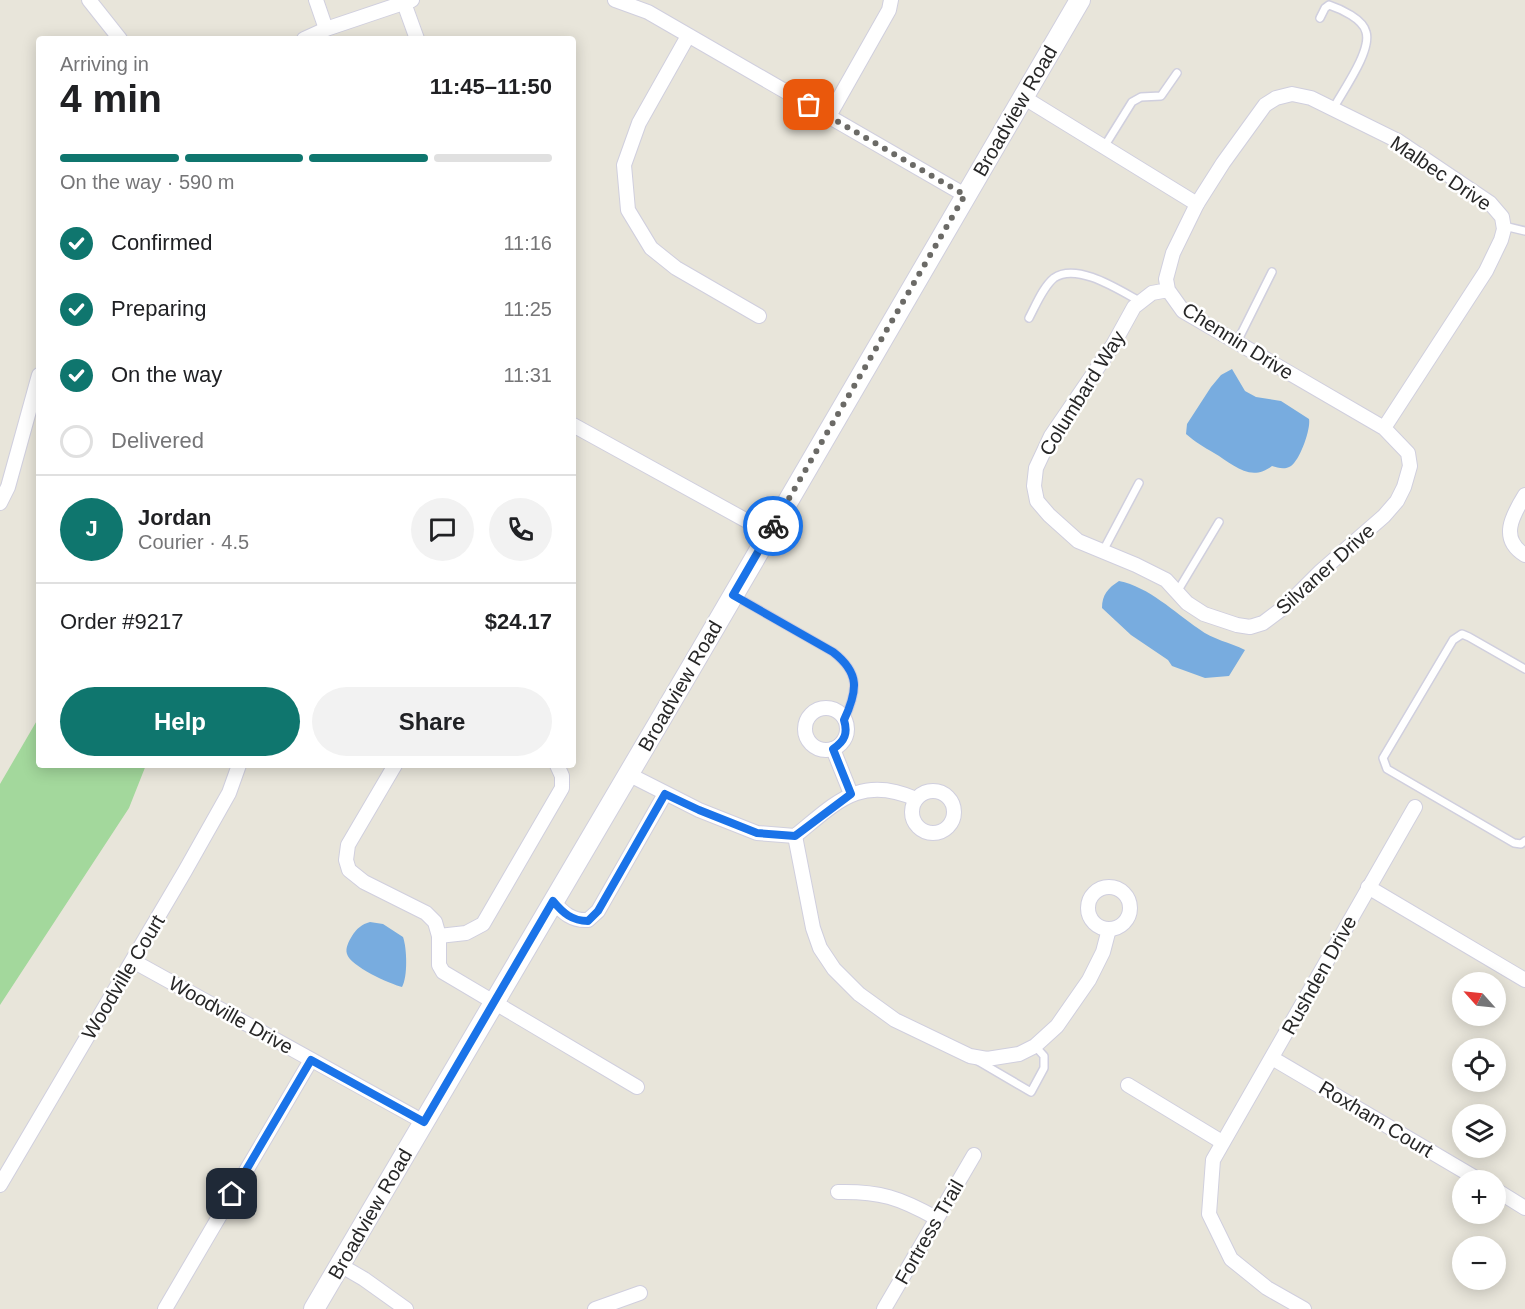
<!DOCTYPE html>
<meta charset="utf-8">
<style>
:root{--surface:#fff;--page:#f2f2f2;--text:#202124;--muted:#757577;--line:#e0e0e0;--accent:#0f766e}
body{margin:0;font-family:Arial,sans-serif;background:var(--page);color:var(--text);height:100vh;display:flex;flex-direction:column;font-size:22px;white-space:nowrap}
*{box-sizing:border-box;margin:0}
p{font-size:20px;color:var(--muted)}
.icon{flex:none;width:33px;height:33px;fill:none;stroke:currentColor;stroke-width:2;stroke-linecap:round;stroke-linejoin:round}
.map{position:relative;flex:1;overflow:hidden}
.details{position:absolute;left:36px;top:36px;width:540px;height:732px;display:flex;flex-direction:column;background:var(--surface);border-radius:6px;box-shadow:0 3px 15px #0003}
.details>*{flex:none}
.needle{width:39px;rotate:297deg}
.buttons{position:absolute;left:1452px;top:972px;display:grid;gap:12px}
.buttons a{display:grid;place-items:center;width:54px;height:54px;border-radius:50%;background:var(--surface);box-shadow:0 3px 15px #0003;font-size:30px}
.pin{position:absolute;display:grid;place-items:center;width:51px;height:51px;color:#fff;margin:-26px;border-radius:12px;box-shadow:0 3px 9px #0006}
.courier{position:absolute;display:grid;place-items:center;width:60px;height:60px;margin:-30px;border:4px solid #1a73e8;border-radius:50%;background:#fff;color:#222;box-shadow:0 2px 8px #0007}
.head em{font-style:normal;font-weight:700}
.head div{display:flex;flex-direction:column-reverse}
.head{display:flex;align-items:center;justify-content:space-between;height:102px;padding:0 24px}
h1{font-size:39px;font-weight:700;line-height:45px}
.bar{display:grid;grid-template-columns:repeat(4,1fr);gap:9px 6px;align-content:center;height:72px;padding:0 24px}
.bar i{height:8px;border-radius:4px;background:var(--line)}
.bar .active{background:var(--accent)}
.bar p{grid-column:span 4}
.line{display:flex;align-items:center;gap:15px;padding:0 24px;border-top:2px solid var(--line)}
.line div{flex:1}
.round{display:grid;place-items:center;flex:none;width:63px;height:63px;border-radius:32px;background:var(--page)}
ol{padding:0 24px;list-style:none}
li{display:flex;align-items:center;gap:18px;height:66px}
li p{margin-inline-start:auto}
li .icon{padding:6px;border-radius:50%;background:var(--accent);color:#fff;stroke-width:4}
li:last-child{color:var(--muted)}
li i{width:33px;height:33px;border:3px solid var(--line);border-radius:50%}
.cta{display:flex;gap:12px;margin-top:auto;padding:12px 24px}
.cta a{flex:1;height:69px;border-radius:36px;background:var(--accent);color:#fff;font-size:24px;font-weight:700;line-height:69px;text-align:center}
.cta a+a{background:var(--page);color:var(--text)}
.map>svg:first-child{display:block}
.green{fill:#a3d89c}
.water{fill:#78acdf}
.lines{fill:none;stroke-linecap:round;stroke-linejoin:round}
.lane-casing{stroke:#d0cfde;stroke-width:10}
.street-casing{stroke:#d0cfde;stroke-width:16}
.secondary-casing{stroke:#d0cfde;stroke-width:22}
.lane{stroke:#fff;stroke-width:7}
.street{stroke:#fff;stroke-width:14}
.secondary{stroke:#fff;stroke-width:20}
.done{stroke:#6b6a66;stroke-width:6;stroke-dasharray:0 10.8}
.route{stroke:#1a73e8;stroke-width:8}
.labels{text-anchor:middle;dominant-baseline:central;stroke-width:5;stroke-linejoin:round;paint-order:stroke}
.street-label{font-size:20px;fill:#272727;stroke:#fff}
</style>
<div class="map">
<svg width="1525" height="1309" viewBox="0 0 1525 1309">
<rect width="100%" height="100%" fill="#e8e5da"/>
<path class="green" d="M39,717V765H146L129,808L0,1005V784Z"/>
<g class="water">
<path d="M1232,369L1245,391L1256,397L1281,401L1309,419C1311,429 1300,460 1291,466C1285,470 1278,468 1272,466C1250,483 1233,464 1214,453C1204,447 1195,442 1186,434L1187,424L1211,387L1221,375Z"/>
<path d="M1119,581C1149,587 1174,612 1199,629C1213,640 1230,642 1245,650L1229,676L1205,678L1172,666L1168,660L1131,635L1102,608C1102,595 1108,588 1119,581Z"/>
<path d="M370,922L383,924L403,937C407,948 408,977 402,987C390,984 350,966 347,954C345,948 349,941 352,936C356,929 362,924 370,922Z"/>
</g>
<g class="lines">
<defs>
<g id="lane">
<path d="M1320,18L1325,8L1329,5C1341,9 1363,19 1366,32C1372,51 1342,92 1333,109"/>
<path d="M1104,147L1132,102L1141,97L1161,96L1177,73"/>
<path d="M1504,226L1525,231"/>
<path d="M1029,318C1036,305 1043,287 1054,278C1077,262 1119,290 1141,302"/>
<path d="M1237,342L1272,272"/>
<path d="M1103,551L1139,483"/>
<path d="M1177,592L1219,522"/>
<path d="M735,596L833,652C860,673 858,690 844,720"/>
<path d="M1525,669L1469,637L1462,634L1453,640L1383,758L1387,769L1514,843L1521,844L1525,841"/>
<path d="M978,1061L1031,1092L1044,1068V1056L1035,1046"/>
</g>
<g id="street">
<path d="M89,0L120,39"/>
<path d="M316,0L326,29"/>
<path d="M615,0L648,12L965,195"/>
<path d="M404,3L417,39"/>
<path d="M688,36L639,123L624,165L628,210L651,248L676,268L759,316"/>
<path d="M304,39L326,29L412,0"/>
<path d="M1023,97L1197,204"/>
<path d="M829,116L889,10L891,0"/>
<path d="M1168,290L1152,293L1134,307L1113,345L1051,436L1036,468L1034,486L1037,501L1049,515L1078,541L1136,565L1166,580L1187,603L1204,614L1237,625L1250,627L1263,623L1287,605L1321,571L1384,516L1397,501L1404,487L1410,466L1408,453L1384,428L1183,311L1168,290L1166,279L1173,253L1197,204L1223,163L1265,105L1276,98L1292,94L1311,98L1398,141L1490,203L1502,217L1504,229L1501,240L1486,271L1384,428"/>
<path d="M573,425L769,533"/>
<path d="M1525,495C1512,516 1499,539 1525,555"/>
<path d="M0,503L8,487L39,375"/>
<circle cx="826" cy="729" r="21"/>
<path d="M833,749L851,794"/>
<path d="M395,765L348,845L346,860L349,870L364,882L426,913L435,922L439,936V965L443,972L637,1087"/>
<path d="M628,774L699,810L757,833L795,836C836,803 860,774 916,799"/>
<circle cx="933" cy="812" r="21"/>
<path d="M795,836L813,928L820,948L834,969L859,994L895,1020L970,1056L987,1059L1019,1054L1035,1046L1057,1026L1089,980L1103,952L1109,929"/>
<path d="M1368,887L1525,980"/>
<circle cx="1109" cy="908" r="21"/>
<path d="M553,901C563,913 572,921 588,920L598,911L665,794"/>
<path d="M439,936L466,933L483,924L562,788V776L557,765"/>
<path d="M133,961L424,1122"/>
<path d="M1272,1058L1479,1180"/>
<path d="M1128,1085L1222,1142"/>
<path d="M0,1185L185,871L229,793L239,765"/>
<path d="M1496,1190L1525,1208"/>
<path d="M838,1192C880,1191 900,1198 936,1218"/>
<path d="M340,1265L364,1279L406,1309"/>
<path d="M165,1309L311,1060"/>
<path d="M595,1309L640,1293"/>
<path d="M884,1309L974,1155"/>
<path d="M1304,1309L1267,1288L1231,1259L1209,1214L1213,1160L1415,807"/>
</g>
<path id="secondary" d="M314,1309L695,661L1080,0"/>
</defs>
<use href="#lane" class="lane-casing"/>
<use href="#street" class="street-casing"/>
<use href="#secondary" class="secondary-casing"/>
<use href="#lane" class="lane"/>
<use href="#street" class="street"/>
<use href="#secondary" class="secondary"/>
</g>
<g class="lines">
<path class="done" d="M773,526L965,195L809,105"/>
<path class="route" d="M232,1194L311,1060L424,1122L553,901C563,913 572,921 588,921L598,911L665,794L699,810L757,833L795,836L851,794L833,749C845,741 848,733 844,720C858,690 860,673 833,652L733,595L773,526"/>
</g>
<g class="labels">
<g class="street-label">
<text transform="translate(1015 111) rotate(-60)">Broadview Road</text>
<text transform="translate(1441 173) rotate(34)">Malbec Drive</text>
<text transform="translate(1238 341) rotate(32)">Chennin Drive</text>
<text transform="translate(1082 393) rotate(-58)">Columbard Way</text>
<text transform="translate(1325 569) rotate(-42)">Silvaner Drive</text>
<text transform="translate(680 686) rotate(-60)">Broadview Road</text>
<text transform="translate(1319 975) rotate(-61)">Rushden Drive</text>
<text transform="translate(123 977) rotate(-59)">Woodville Court</text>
<text transform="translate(231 1015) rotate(29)">Woodville Drive</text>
<text transform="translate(1376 1119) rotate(31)">Roxham Court</text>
<text transform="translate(370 1214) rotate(-60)">Broadview Road</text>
<text transform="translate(929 1232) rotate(-60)">Fortress Trail</text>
</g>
</g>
</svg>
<div class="buttons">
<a><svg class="needle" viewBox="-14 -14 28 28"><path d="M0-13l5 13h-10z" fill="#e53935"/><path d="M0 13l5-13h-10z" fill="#757577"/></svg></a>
<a><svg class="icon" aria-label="locate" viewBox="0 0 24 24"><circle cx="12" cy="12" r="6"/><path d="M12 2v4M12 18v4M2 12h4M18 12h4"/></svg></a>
<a><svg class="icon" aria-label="layers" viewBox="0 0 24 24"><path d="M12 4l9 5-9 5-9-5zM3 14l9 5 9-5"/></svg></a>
<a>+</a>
<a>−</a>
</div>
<div class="pin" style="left:809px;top:105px;background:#ea580c"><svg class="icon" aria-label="bag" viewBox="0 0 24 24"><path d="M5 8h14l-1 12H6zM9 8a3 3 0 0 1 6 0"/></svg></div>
<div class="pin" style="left:232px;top:1194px;background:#1f2937"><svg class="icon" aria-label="home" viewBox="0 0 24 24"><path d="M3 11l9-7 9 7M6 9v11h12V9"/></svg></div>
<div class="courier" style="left:773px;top:526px"><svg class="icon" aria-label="bike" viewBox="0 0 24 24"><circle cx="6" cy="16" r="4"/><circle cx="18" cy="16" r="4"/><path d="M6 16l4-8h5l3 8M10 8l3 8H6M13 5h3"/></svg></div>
<section class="details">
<div class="head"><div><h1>4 min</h1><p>Arriving in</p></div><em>11:45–11:50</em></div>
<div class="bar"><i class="active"></i><i class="active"></i><i class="active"></i><i></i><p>On the way · 590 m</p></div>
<ol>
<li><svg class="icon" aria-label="check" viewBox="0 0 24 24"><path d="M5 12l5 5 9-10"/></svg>Confirmed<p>11:16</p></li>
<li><svg class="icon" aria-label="check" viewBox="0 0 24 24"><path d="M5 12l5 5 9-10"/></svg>Preparing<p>11:25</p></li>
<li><svg class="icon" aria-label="check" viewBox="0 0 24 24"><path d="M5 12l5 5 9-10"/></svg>On the way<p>11:31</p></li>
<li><i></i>Delivered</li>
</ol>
<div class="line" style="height:108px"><b class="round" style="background:var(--accent);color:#fff">J</b><div><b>Jordan</b><p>Courier · 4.5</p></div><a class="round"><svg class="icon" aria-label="chat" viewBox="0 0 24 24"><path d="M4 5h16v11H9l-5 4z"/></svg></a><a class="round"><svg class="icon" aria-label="phone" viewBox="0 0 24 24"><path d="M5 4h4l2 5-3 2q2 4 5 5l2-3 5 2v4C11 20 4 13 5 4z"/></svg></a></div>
<div class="line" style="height:78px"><div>Order #9217</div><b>$24.17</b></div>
<div class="cta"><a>Help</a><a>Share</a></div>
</section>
</div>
